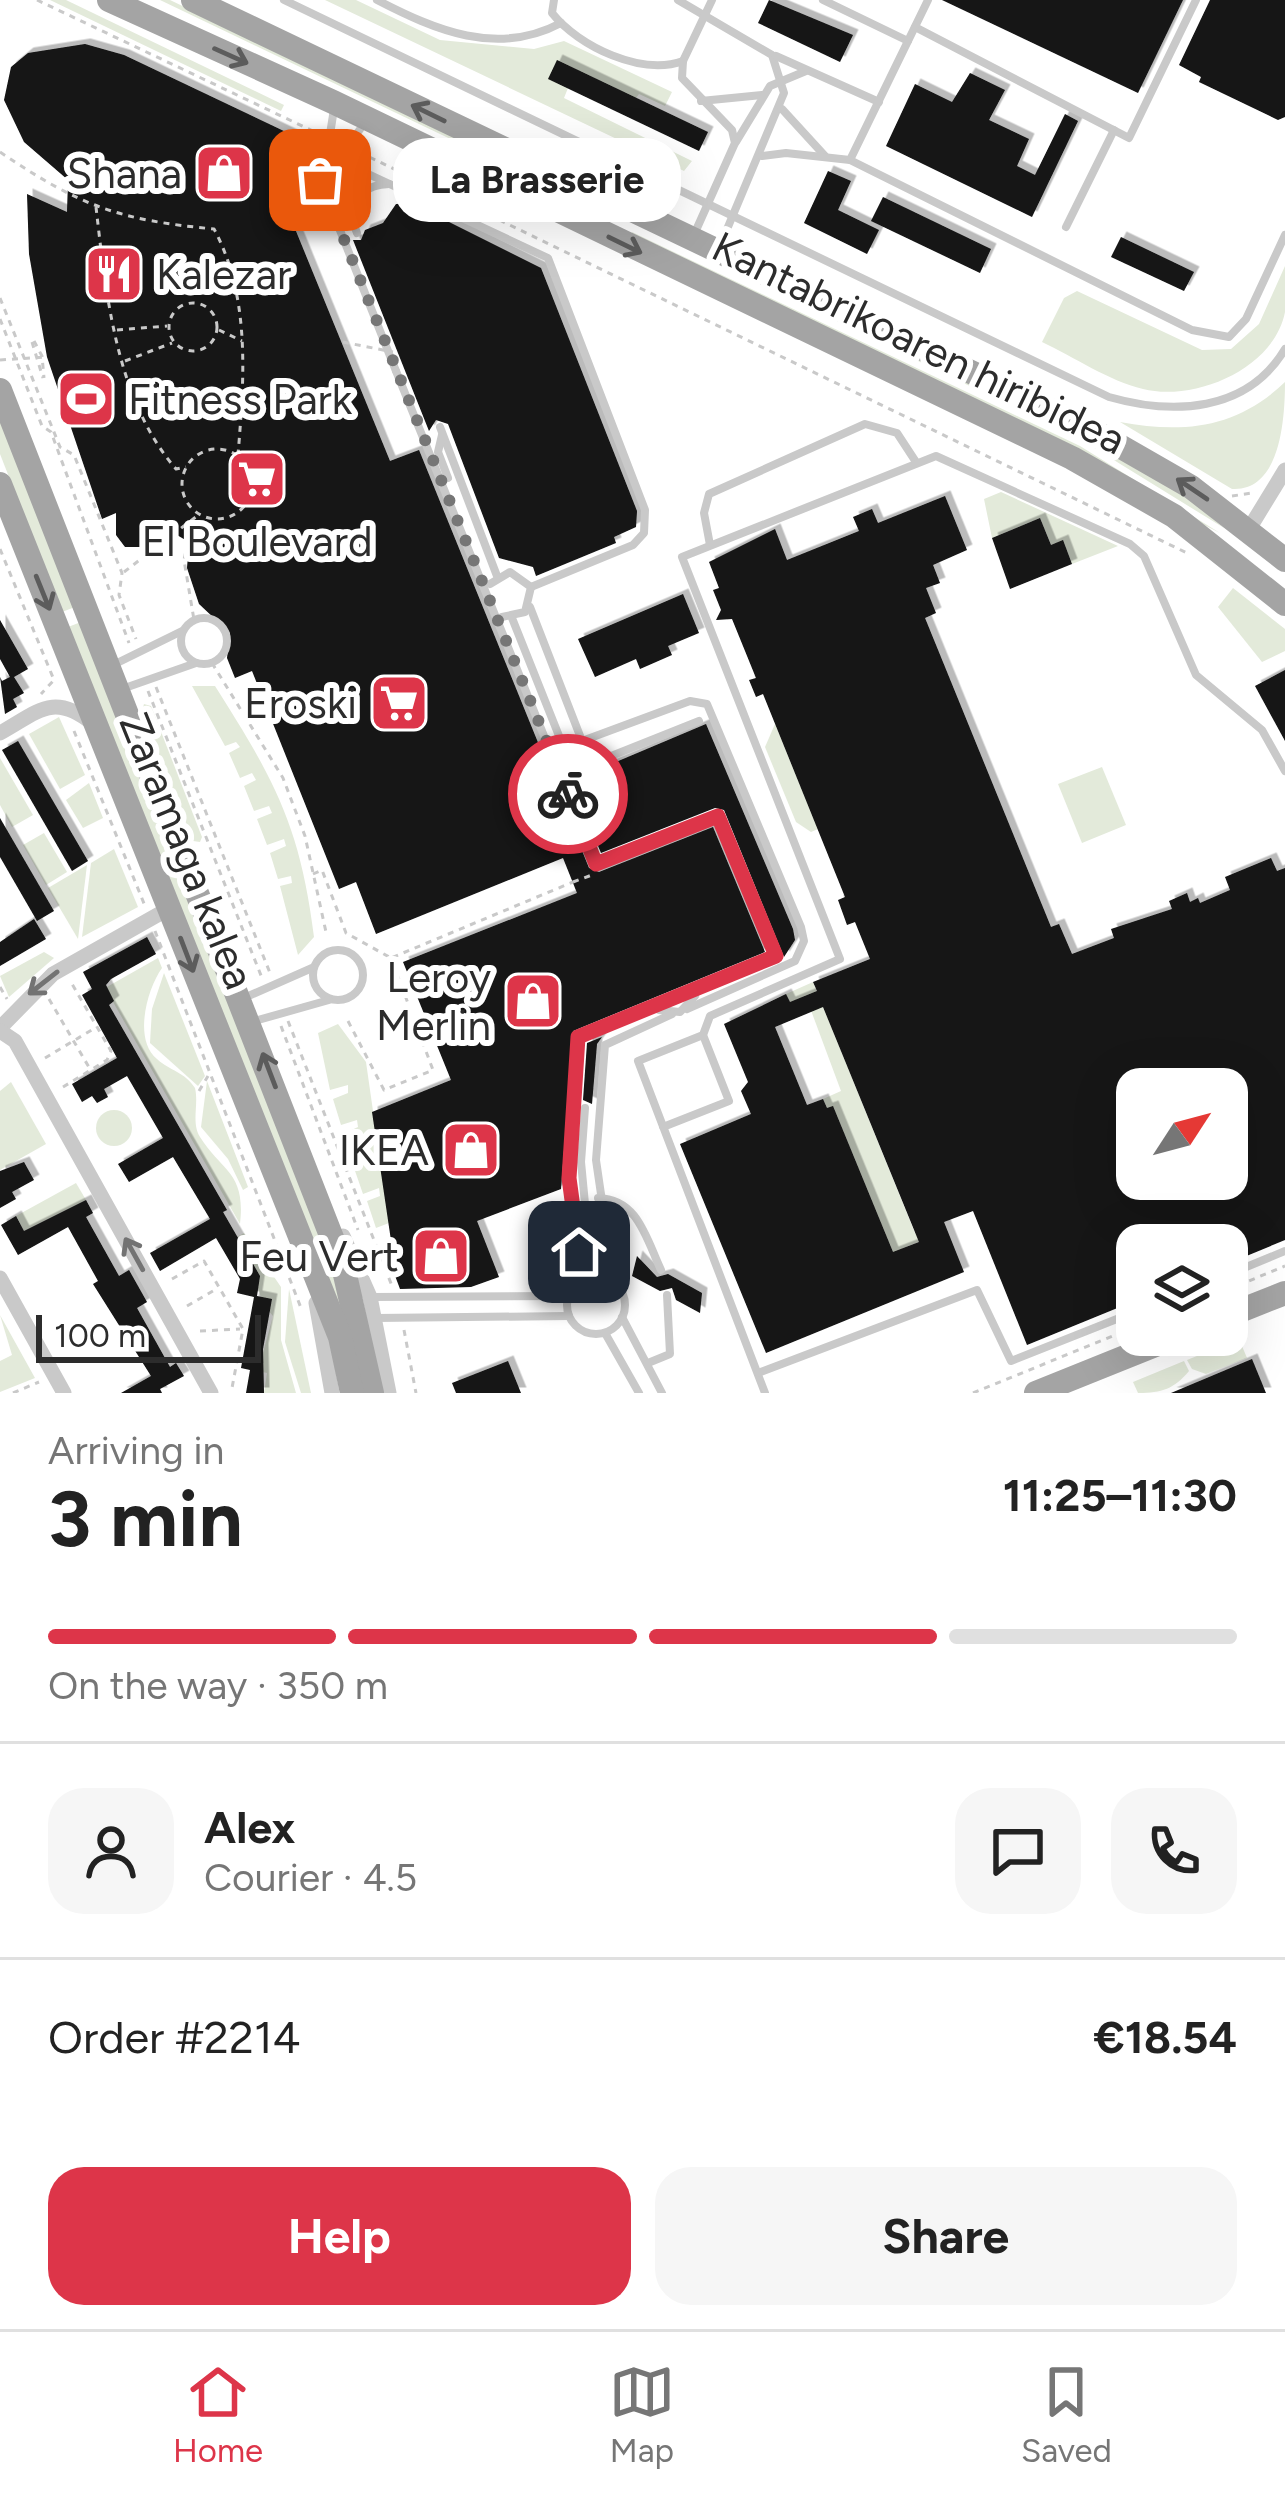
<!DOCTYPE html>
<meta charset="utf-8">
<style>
:root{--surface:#fff;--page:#f6f6f6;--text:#222;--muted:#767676;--line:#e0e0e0;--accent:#dd3549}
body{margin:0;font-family:Figtree,sans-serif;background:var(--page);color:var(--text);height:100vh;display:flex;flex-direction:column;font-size:45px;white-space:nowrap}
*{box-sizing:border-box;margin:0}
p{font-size:39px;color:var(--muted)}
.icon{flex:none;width:66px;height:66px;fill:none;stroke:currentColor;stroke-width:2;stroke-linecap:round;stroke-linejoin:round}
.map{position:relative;height:1393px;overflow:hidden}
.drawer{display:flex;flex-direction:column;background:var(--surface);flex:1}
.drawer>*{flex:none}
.needle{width:78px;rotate:54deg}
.buttons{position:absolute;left:1116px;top:1068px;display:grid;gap:24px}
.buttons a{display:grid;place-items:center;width:132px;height:132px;border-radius:24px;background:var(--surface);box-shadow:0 12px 48px #0002;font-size:60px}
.scale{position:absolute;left:36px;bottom:30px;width:225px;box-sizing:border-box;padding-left:12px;border:6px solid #2c2c2c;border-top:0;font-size:33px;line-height:42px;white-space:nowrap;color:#2c2c2c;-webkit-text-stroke:9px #fff;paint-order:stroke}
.pin{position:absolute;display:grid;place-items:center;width:102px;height:102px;color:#fff;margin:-51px;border-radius:24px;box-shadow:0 6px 18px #0006}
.courier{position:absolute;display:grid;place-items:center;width:120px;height:120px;margin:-60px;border:9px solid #dd3549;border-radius:50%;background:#fff;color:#222;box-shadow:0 3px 15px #0007}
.bubble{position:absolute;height:84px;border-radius:36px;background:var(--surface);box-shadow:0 12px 48px #0002;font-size:39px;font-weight:700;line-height:84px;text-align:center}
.overview em{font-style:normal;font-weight:700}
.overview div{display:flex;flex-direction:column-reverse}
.overview{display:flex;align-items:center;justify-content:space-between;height:204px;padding:0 48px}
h1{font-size:78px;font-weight:700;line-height:90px}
.bar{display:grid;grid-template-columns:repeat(4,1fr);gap:18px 12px;align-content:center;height:144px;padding:0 48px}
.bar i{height:15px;border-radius:9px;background:var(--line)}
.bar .active{background:var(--accent)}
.bar p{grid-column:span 4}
.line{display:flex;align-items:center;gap:30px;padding:0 48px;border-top:3px solid var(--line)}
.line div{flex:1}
.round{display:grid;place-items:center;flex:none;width:126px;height:126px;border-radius:36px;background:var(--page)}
.cta{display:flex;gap:24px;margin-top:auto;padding:24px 48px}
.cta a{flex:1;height:138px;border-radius:36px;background:var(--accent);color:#fff;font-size:48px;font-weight:700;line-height:138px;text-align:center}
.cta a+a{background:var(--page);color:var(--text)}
.tab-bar{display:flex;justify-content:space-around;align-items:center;height:168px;border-top:3px solid var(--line);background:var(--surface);font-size:33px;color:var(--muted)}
.tab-bar a{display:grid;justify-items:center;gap:6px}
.tab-bar .active{color:var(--accent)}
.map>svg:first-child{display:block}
.green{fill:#e3eada}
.building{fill:#131313;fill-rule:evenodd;filter:url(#shadow)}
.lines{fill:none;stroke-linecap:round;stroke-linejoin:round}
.path{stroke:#c9c9c9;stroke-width:3;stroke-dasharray:6 6;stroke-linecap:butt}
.service{stroke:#c9c9c9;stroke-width:8}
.minor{stroke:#c9c9c9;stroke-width:15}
.primary{stroke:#a4a4a4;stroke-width:24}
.path-bridge{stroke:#c9c9c9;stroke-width:3;stroke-dasharray:6 6;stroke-linecap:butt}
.service-bridge{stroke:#c9c9c9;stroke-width:8}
.oneway{stroke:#5c5c5c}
.oneway2{stroke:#737373}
.done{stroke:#767676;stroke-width:12;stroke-dasharray:0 21.6}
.route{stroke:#dd3549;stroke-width:15}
.labels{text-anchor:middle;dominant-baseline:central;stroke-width:12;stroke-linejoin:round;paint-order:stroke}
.poi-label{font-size:42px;fill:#2c2c2c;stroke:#fff;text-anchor:end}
.street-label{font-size:42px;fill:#2c2c2c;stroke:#fff}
</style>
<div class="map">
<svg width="1285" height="1393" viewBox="0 0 1285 1393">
<defs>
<filter id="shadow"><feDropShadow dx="5.5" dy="-5.5" stdDeviation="0" flood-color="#0004"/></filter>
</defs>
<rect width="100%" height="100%" fill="#fff"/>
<g class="green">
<path d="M50,0H66L284,105L281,111Z"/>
<path d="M160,0H170L626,219L624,222Z"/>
<path d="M325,0H356L440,40L534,49L564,41L672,92L665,106L639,94L636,98L568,88L564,98L692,161L684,171Z"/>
<path d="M636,224L1084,438L1183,494L1224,528L1083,441Z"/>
<path d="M632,232L1080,446L1220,533L631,235Z"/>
<path d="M1285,266C1285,281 1285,298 1285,312C1274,369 1194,402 1143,389C1109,381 1074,357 1042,342L1064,298L1077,291L1202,350L1231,349L1259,324Z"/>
<path d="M1285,382C1285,417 1281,492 1232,489L1120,422C1184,434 1237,428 1285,382Z"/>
<path d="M0,418L75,607L62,612L0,454Z"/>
<path d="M1001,492L1118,546L1072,564L1063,541L1051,545L1040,518L992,538L984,499Z"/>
<path d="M1233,588L1285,629V651L1262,662L1218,607Z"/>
<path d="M81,622L174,857L161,861L68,627Z"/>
<path d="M192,686H215C274,779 300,825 314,937L298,955L280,886L292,883L291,876L278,879L270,853L286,846L284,839L267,845L257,819L272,813L269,806L254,811L244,786L256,780L252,773L240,778L229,753L240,747L236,742L225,746Z"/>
<path d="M144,704L151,706L202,837L200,842L193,841L142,711Z"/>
<path d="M59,717L85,775L60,789L29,734Z"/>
<path d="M775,724L818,829L811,832L796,822L765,747Z"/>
<path d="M0,758L33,815L12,827L0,805Z"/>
<path d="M1102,767L1126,825L1082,843L1058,784Z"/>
<path d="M89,783L103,818L83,828L66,800Z"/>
<path d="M44,833L67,872L46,885L23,845Z"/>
<path d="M114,849L138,907L82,937L91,863Z"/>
<path d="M87,865L78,939L48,888Z"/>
<path d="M180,871L325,1238L361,1359L167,876Z"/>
<path d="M44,952L54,958L9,997L0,976Z"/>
<path d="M158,958L162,968C147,989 133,1040 157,1059C170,1071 185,1072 195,1088C199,1104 191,1123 200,1137C222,1172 246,1172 240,1224L105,988Z"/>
<path d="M164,973L205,1076L198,1086L150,1043L152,1009Z"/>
<path d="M813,982L915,1233L947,1230L906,1247L922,1289L910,1294L833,1107L827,1108L823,1099L841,1091L806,997L790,1002L786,994Z"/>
<path d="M338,1024L366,1062L389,1223L376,1228L367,1201L380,1196L379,1188L363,1194L354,1168L367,1162V1155L351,1160L343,1134L358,1127L357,1120L341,1125L333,1099L348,1093V1085L330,1090L318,1033Z"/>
<path d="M207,1081L248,1187L243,1190L228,1159L201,1127Z"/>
<path d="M11,1082L46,1144L0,1170V1091Z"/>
<circle cx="114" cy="1128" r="18"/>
<path d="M76,1183L86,1200L24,1231L16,1216Z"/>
<path d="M244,1233L281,1287V1340L296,1393H264L267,1373L258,1371L273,1316C252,1295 253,1249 237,1237Z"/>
<path d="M289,1289L311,1393H301L285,1342Z"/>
<path d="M0,1315L35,1378L0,1392V1361L12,1355Z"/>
<path d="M1239,1339L1247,1358L1206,1374L1192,1369L1187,1360Z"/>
<path d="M1184,1361L1189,1371C1174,1389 1162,1393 1138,1393L1133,1382Z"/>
</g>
<g class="building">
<path d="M769,0L853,35L840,62L758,23Z"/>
<path d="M942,0H1183L1138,93Z"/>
<path d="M1210,0H1285V117L1278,120L1199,82L1201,77L1179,65Z"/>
<path d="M85,44L124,55L309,143L287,189L298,216L291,219L390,461L419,450L589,868L599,872L713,827L765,952L573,1031L561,1189L477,1221L499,1277L471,1287L400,1289L388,1257L393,1254L372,1112L451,1080L403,962L577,893L563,858L376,934L356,882L339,889L252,671L235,678L227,658L230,633L199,604L187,568L189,542L170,531L143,547H125L116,535V513L102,519L47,357L29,254L27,194L67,212L68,180L24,142L4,100L11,67L28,53Z"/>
<path d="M557,60L708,132L699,151L548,79Z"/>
<path d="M970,73L1005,90L989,120L1029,139L1017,166L1035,175L1065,114L1078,121L1032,217L886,146L915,84L952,102Z"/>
<path d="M828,171L851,181L838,210L879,230L867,254L804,223Z"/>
<path d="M883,197L991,249L980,273L871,221Z"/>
<path d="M396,204H413L541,268L637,511L636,527L614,537L616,543L536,576L533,567L499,558L448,424L436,420L429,431L353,240H361L365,230L383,223Z"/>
<path d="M1121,237L1194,272L1184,291L1111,257Z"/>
<path d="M945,496L967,550L933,565L940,583L926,588L936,613L925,618L1051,927L1059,924L1072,954L1114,938L1111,929L1172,909L1169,901L1187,893L1190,902L1198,898L1200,903L1230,890L1225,877L1271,858L1277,871L1285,868V1240L1227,1264V1245H1137V1300L1027,1345L973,1211L944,1222L964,1272L766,1353L680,1144L751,1114L741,1091L748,1082L724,1024L786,994L790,1002L817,991L813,982L870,959L855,922L847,925L838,900L845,897L763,694L756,697L749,680L756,678L732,619L716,620L721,610L713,590L719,588L709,562L775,529L787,560L859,531L853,517L872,509L878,523ZM823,1007L919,1242L893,1252L833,1106L827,1108L823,1099L807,1105L775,1027ZM1137,1089H1227V1179H1137Z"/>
<path d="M1040,518L1051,545L1063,540L1072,564L1010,589L992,538Z"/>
<path d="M683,594L699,633L668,646L672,655L640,669L636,659L595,677L578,639Z"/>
<path d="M0,620L28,669L14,677L24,693L13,699L17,707L5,714L0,677L2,681L10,677L0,659Z"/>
<path d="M1285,670V741L1255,686Z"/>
<path d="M706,724L793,929L795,940L784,957L724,810L715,808L601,853L571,781Z"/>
<path d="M18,741L88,861L72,871L2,750Z"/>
<path d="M0,818L54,911L37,921L0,857Z"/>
<path d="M34,919L46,939L0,966V942Z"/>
<path d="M147,937L156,954L111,979L106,985L114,1001L109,1005L227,1210L223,1212L260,1276L257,1296L272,1299L263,1349L264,1393H246L250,1370L241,1368L254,1297L237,1293L240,1279L216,1238L160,1271L150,1253L210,1219L173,1157L129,1182L118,1164L163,1138L127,1076L104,1089L108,1097L97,1103L92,1096L82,1102L72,1084L117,1058L82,995L92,989L83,972Z"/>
<path d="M602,1037L597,1044L592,1104L583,1100L587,1043Z"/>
<path d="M24,1162L34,1180L12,1192L16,1199L0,1208V1171Z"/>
<path d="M86,1200L93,1213L86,1217L119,1276L129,1270L147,1302L137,1308L170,1367L176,1363L184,1376L160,1389L162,1393H121L151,1376L93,1284L98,1281L68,1227L18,1255L1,1225L16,1216L24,1231Z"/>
<path d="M637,1256L657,1277L668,1274L702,1293L700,1313L676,1300L672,1288L660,1291L632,1276Z"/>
<path d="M1252,1359L1266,1393H1171Z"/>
<path d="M508,1361L521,1393H456L452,1383Z"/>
</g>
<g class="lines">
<g class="path">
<path d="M37,0L317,133"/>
<path d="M0,152C80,206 118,220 214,229C251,298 244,380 238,455"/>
<path d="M359,152L1187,553"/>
<path d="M96,207C106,294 116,400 176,469L186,467"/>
<path d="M0,298L60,447L74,455L122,573L119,595L136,639"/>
<circle cx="193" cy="327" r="24"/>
<path d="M0,319L42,426L51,432L129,643"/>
<path d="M117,330L167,326"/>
<path d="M219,330L242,341"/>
<path d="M34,341L42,356L44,378"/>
<path d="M32,342L43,378"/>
<path d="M125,361L172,343"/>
<circle cx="217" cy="484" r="35"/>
<path d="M1232,496L1252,493"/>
<path d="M188,541L184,560L194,620"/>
<path d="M0,549L54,680L41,694"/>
<path d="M124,572L197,516"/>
<path d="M212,663L283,778L305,836L326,932"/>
<path d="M156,687L270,973"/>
<path d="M148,691L262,978"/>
<path d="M74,731L145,906"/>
<path d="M313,874L322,870L346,933L391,958"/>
<path d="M155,931L301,1308"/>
<path d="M0,987L7,999"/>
<path d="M49,999L90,1069"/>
<path d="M288,1021L392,1286"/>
<path d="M348,1021L384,1090L433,1070L391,958L573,882"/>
<path d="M281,1026L358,1230"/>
<path d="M45,1058L95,1028"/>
<path d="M63,1087L107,1060L111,1051L72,984"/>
<path d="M199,1091L208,1076"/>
<path d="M172,1279L204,1261L243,1329L232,1388"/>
<path d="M1227,1290L1285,1266"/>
<path d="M187,1306L218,1288"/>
<path d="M404,1330L416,1393"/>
<path d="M200,1331L240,1329"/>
<path d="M1187,1354L1234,1336"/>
<path d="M13,1393L39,1382"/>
<path d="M973,1393L1137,1326"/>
</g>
<g class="service">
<path d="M284,0L1109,397C1172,415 1247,413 1285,349"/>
<path d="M377,0C435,30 497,57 561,23"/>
<path d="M554,0L552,13C579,47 642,76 683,61"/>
<path d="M678,0L772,55L784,93L720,246"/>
<path d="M823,0L908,41"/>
<path d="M915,27L1129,138L1196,0"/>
<path d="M776,56L879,102"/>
<path d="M701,101L762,95"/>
<path d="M334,109L327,153L357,233"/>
<path d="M782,109L825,156"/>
<path d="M363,125L344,152L351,166L548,258L645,510L644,533L633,545L531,587"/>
<path d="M736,142L770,86L806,71"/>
<path d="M327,153L320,180L396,371"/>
<path d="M762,156L786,153L850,160L928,0"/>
<path d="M850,160L1192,330L1229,337L1246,319L1285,235"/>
<path d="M356,219C359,195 363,185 389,184"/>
<path d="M1066,227L1114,130"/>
<path d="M693,237L735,143L732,130L682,78L683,61L712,0"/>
<path d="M440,427L497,576"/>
<path d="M442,435L438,452L448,478"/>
<path d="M710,545L704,513L709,494L865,424L897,433L916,462"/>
<path d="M490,584L510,572L531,587L525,612L502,617"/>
<path d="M530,607L582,741L690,701L707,704L801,927L804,941L795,961L687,1009"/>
<path d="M512,618L571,766"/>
<circle cx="204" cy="641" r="23"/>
<path d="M115,664L182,631"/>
<path d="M119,690L196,663"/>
<path d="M582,741L589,759"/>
<circle cx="338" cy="975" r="25"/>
<path d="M244,998L312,968"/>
<path d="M659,1010L680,1012L695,996"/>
<path d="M251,1022L329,1000"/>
<path d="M703,1035L710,1016L840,959L682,557L936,456L1130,544L1144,556L1196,675L1262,730L1285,771"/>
<path d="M585,1108L581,1162L592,1277"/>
<path d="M663,1127L729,1101L703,1035L638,1061L765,1393"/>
<path d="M569,1186L584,1279"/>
<path d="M598,1198C638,1199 646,1238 661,1270"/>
<path d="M1227,1275L1285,1251"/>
<circle cx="596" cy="1305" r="29"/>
<path d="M614,1283L596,1160L605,1045L672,1014"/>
<path d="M372,1297L569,1296"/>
<path d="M622,1317L662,1393"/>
<path d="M376,1318L569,1316"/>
<path d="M605,1333L639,1393"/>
<path d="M648,1363L670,1354L667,1295"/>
<path d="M758,1373L977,1290L1011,1361L1137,1311"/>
</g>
<g class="minor">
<path d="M1249,529L1285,470"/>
<path d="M0,733C38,712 53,692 92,723"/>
<path d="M0,1028L53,974L168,909"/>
<path d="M0,1031L15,1041L211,1393"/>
<path d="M343,1236L370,1297L389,1393"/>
<path d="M0,1278L64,1393"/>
<path d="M316,1303L332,1393"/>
</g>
<g class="primary">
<path d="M109,0L333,102L1072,458L1174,516L1285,604"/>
<path d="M193,0L1090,429L1191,487L1285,560"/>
<path d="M0,390L343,1266L372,1393"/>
<path d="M0,484L340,1337L352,1393"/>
<path d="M1227,1316L1285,1293"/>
<path d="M1036,1393L1180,1335"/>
</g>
<g class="path-bridge">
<path d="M343,342L393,352"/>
<path d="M0,360L47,357"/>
<path d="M573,882L592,875"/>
</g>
<g class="service-bridge">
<path d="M396,371L596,864L718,816L776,956L579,1037L569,1186"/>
<path d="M561,776L699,721"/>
</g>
</g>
<defs><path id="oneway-shaft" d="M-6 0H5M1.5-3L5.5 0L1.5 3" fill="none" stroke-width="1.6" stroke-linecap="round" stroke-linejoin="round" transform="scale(3)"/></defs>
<g class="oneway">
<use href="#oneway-shaft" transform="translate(231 56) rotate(24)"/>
<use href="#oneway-shaft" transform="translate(428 113) rotate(-154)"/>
<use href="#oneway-shaft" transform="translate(625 245) rotate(26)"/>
<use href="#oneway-shaft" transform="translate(1192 489) rotate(-146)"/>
<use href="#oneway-shaft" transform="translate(43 593) rotate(68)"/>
<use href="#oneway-shaft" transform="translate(187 955) rotate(69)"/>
<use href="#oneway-shaft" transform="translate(269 1070) rotate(-111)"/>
</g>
<g class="oneway2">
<use href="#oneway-shaft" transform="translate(43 983) rotate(142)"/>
<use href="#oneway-shaft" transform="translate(134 1254) rotate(-119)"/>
</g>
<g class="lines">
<path class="done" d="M320,180L568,794"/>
<path class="route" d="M568,794L596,864L718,816L776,956L578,1037L569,1178L579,1252"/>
</g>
<defs>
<symbol id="shop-square" viewBox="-11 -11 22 22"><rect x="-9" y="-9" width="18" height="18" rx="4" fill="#dd3549" stroke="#fff"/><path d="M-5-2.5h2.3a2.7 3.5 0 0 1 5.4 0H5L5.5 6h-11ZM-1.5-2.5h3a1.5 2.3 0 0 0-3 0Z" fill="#fff"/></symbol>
<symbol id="restaurant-square" viewBox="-11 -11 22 22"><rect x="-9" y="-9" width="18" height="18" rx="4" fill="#dd3549" stroke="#fff"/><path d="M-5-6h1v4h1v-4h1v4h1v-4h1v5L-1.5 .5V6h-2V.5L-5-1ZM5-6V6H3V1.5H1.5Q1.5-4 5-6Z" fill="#fff"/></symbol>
<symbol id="stadium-square" viewBox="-11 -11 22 22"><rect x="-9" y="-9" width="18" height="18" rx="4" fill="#dd3549" stroke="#fff"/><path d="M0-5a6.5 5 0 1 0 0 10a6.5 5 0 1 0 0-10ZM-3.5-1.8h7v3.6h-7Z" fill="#fff"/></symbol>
<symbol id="supermarket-square" viewBox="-11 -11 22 22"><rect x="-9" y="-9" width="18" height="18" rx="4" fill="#dd3549" stroke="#fff"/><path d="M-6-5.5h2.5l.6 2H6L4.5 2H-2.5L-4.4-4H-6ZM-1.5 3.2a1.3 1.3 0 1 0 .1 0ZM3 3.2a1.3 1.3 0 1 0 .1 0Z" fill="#fff"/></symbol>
</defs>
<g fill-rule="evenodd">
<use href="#shop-square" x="191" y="140" width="66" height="66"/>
<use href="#restaurant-square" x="81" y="241" width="66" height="66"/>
<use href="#stadium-square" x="53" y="366" width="66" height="66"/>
<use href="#supermarket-square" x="224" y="446" width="66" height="66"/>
<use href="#supermarket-square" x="366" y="670" width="66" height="66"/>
<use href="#shop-square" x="500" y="968" width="66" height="66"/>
<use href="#shop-square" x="438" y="1117" width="66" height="66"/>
<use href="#shop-square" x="408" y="1223" width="66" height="66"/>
</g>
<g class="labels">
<g class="poi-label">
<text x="182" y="173">Shana</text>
<text x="156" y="274" text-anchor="start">Kalezar</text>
<text x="128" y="399" text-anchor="start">Fitness Park</text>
<text x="257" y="541" text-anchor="middle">El Boulevard</text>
<text x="357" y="703">Eroski</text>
<text x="491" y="977">Leroy<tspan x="491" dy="48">Merlin</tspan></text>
<text x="429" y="1150">IKEA</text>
<text x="399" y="1256">Feu Vert</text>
</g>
<g class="street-label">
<text transform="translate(919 343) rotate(26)">Kantabrikoaren hiribidea</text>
<text transform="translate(187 851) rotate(68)">Zaramaga kalea</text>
</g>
</g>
</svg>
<div class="buttons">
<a><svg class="needle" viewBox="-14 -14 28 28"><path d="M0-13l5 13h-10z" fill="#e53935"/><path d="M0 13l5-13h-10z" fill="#767676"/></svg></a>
<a><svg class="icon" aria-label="layers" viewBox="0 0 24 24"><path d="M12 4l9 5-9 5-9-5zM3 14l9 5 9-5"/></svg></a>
</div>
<div class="scale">100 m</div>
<div class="pin" style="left:320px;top:180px;background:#ea580c"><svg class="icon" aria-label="bag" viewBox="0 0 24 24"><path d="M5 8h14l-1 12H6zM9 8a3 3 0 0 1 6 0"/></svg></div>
<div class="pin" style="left:579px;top:1252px;background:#1f2937"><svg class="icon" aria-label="home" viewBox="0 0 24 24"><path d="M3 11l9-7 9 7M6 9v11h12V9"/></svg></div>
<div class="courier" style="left:568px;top:794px"><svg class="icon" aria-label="bike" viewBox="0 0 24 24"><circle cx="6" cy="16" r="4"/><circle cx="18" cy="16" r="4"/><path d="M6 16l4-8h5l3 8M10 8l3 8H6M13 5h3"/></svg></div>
<div class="bubble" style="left:393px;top:138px;width:288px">La Brasserie</div>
</div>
<section class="drawer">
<div class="overview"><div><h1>3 min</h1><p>Arriving in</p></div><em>11:25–11:30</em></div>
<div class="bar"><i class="active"></i><i class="active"></i><i class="active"></i><i></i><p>On the way · 350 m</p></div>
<div class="line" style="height:216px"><a class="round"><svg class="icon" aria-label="person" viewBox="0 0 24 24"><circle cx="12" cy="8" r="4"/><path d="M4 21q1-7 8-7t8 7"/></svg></a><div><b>Alex</b><p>Courier · 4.5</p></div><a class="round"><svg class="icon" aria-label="chat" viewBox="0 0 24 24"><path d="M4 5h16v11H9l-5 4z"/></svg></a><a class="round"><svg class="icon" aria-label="phone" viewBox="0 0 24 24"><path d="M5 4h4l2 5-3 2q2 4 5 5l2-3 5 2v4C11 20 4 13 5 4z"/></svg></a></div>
<div class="line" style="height:156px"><div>Order #2214</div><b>€18.54</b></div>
<div class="cta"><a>Help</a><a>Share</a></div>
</section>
<nav class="tab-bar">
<a class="active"><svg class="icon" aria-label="home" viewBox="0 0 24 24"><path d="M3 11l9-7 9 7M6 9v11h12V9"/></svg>Home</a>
<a><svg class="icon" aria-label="map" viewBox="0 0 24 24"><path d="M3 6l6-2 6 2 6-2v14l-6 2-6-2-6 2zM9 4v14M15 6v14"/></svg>Map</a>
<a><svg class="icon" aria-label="saved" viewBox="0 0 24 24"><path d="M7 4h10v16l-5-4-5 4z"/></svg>Saved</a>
</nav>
